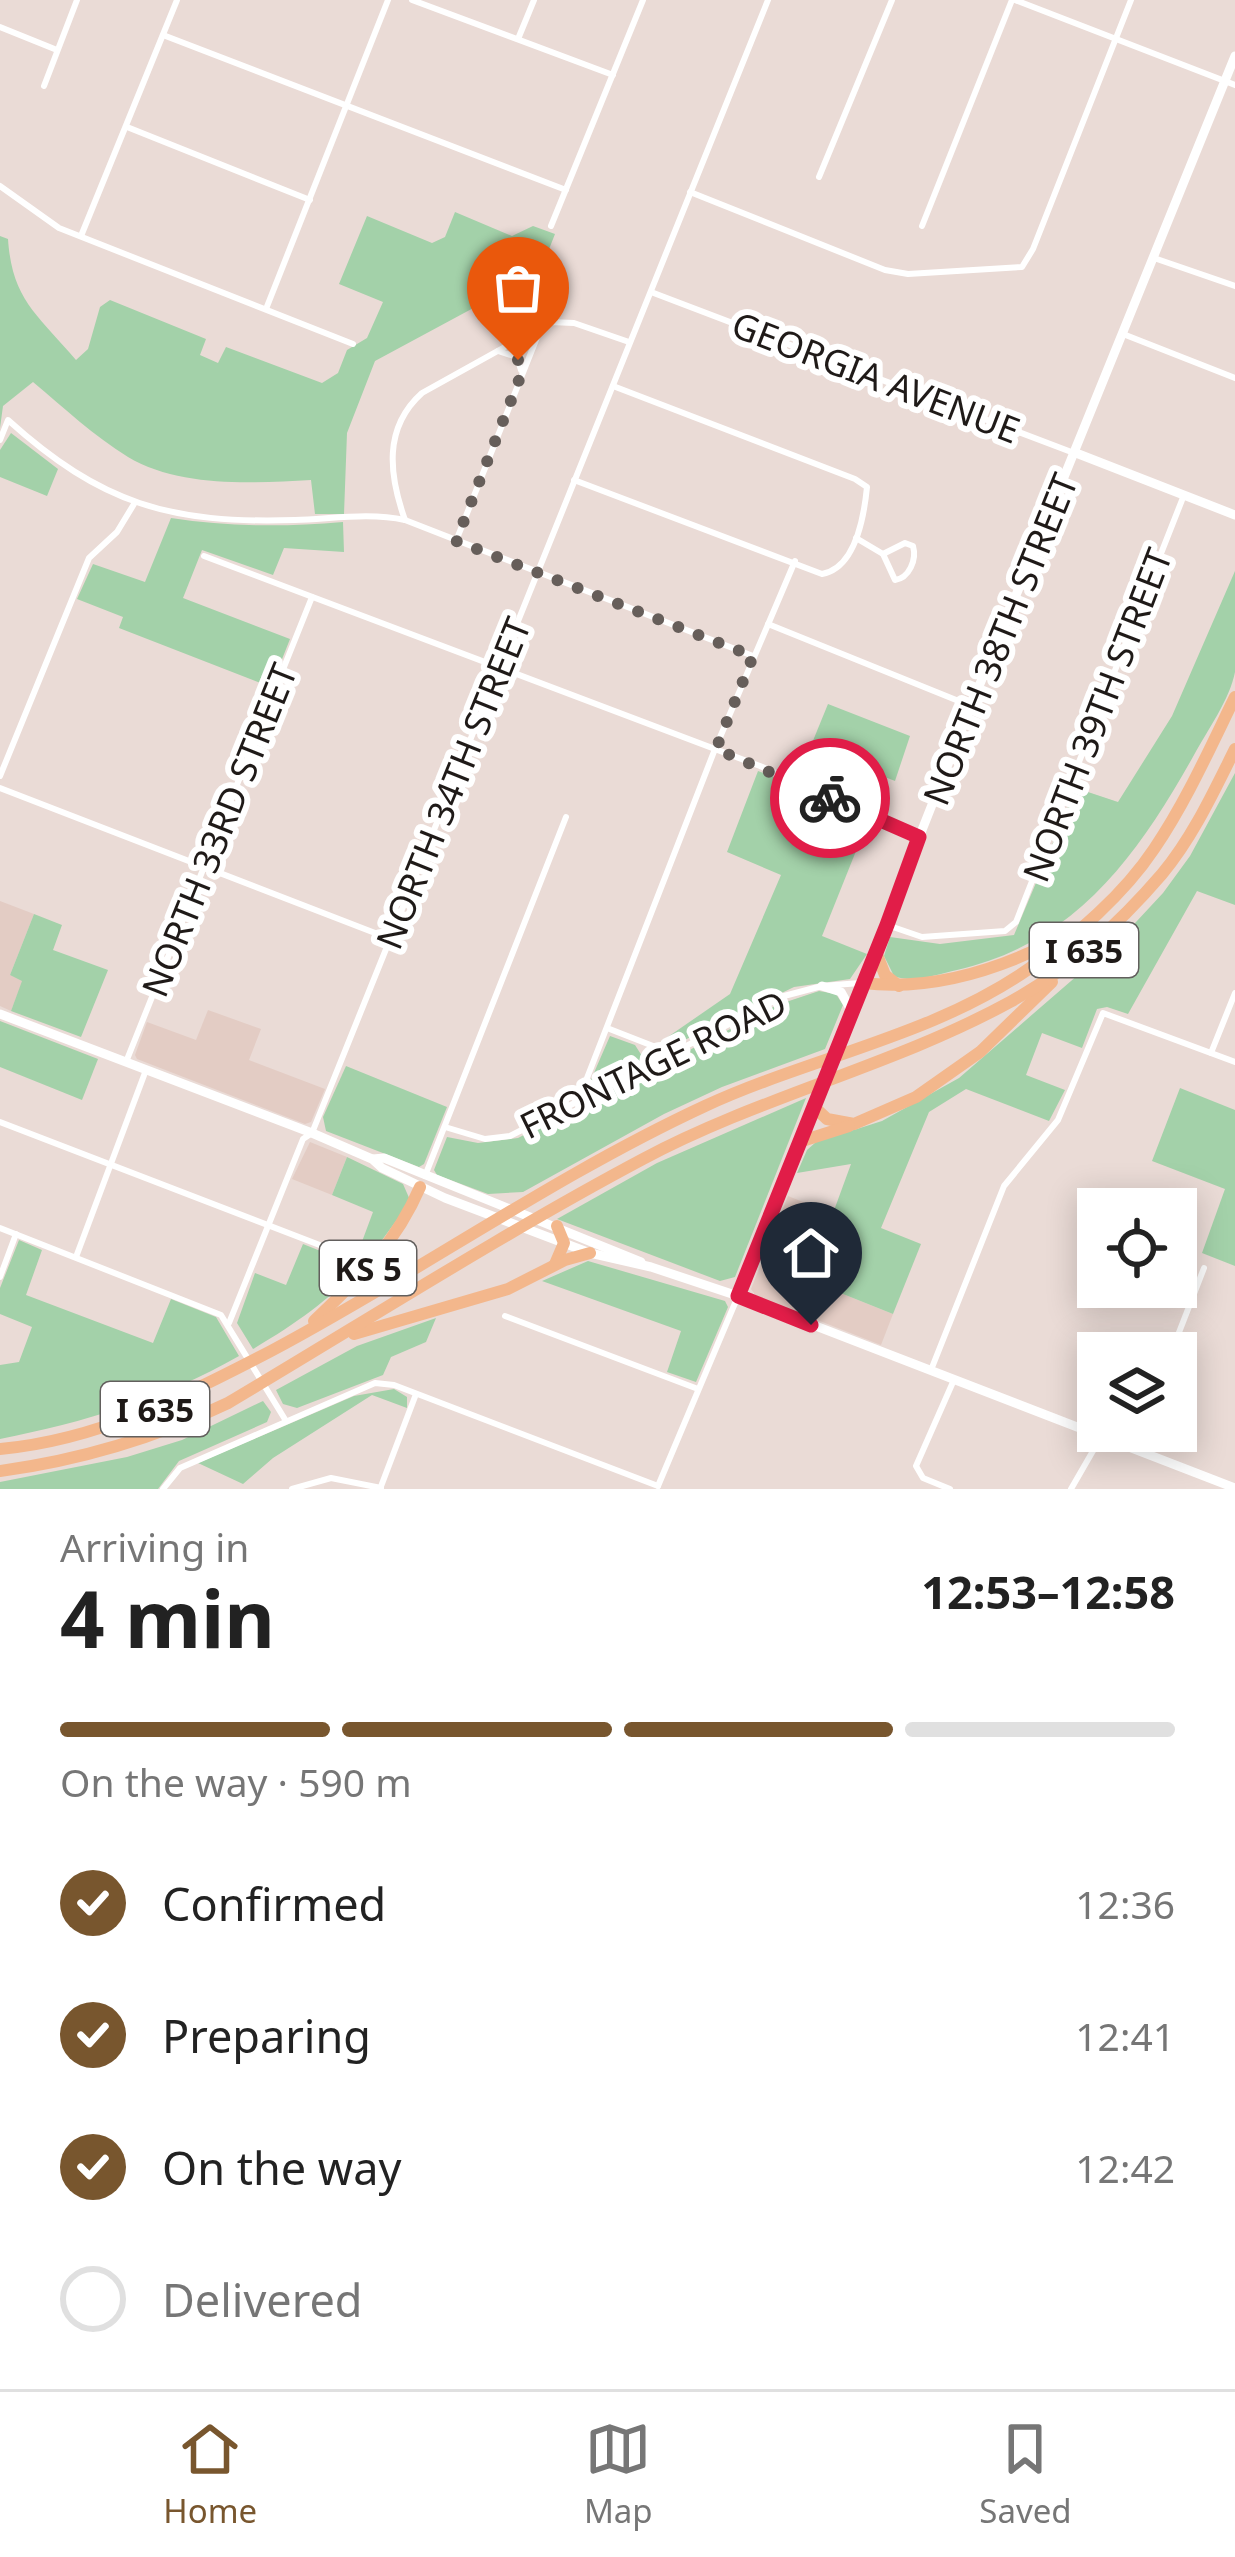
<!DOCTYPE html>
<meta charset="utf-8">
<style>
:root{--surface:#fff;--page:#f2f2f2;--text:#222;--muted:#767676;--line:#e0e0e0;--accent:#78562e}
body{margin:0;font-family:"Noto Sans",sans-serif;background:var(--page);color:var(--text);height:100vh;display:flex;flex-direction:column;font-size:45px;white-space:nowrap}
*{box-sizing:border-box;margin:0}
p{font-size:39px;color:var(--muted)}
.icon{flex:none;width:66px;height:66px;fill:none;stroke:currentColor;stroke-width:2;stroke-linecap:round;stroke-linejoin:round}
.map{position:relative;height:1489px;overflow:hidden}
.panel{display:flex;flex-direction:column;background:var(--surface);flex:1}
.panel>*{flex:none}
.buttons{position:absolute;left:1077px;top:1188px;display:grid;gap:24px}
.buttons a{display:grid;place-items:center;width:120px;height:120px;border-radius:0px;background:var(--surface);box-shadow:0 6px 30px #0003;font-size:60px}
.pin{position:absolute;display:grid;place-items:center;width:102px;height:102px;color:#fff;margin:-123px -51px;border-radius:50% 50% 50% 0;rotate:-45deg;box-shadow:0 0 12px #0007}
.pin .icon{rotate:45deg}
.courier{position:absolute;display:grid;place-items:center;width:120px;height:120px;margin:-60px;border:9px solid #e11d48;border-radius:50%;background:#fff;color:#222;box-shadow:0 3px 15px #0007}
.headline em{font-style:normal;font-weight:700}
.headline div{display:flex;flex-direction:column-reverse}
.headline{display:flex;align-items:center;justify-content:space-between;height:204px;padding:0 60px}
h1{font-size:78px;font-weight:700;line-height:90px}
.bar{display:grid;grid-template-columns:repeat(4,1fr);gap:18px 12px;align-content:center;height:144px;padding:0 60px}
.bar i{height:15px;border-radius:9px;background:var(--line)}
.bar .on{background:var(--accent)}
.bar p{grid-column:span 4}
ol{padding:0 60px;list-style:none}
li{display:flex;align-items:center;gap:36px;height:132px}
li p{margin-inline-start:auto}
li .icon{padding:12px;border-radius:50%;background:var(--accent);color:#fff;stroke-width:4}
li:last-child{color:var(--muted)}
li i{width:66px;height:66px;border:6px solid var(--line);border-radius:50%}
.dock{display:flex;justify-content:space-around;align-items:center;height:168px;border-top:3px solid var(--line);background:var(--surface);font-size:33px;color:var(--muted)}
.dock a{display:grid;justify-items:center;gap:6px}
.dock .on{color:var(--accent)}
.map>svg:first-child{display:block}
.built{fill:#e3ccc4}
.green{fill:#a3d1a9}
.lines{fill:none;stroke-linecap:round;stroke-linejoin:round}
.street{stroke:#fff;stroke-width:6}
.secondary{stroke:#fff;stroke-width:9}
.highway{stroke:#f3b78c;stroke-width:12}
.done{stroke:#665e5a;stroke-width:12;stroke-dasharray:0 21.6}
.route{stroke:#e11d48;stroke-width:15}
.labels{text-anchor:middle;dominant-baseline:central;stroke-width:12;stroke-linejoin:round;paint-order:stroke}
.shield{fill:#fff;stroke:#625f5d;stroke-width:3}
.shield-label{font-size:33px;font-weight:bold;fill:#1f1a18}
.street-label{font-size:36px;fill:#1f1a18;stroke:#fff}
</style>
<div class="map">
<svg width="1235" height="1489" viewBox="0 0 1235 1489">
<rect width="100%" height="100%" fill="#eadbd6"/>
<g class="built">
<path d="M0,901L34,914L10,975L23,980L11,1011L0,1006Z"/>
<path d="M208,1010L261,1029L249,1060L325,1089L311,1122L305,1124L137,1059L135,1055L147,1022L196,1040Z"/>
<path d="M310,1142L347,1157L332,1195L292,1179Z"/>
<path d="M788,1196L833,1214L825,1235L840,1241L823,1286L893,1314L881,1345L756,1296L751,1289Z"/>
</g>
<g class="green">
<path d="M455,212L512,236L533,226L555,234L540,272L375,361L347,433L344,514H315L311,480C253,483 180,488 128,457C94,436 64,408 33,382L3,406L0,428V236L8,239C12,300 38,315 76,360L88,349L100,307L110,300L206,339L200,355L218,363L226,347L322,383L338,373L347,350L367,338L383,302L339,284L367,216L432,243L445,237Z"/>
<path d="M11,433L58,469L47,496L0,477V450Z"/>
<path d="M171,518C229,527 284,527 343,522L344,552L284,548L273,575L202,550L183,598L290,639L271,687L119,628L123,617L77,599L93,564L145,582Z"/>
<path d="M1235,571C1235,603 1235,641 1235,672C1230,699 1207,731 1194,755C1138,855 1076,943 957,970C937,974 914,984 894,976L884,956L890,937L940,944L1014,935L1076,788L1118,802L1172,716Z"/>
<path d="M828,704L910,736L895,781L810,748Z"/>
<path d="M758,771L790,783L777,816L856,851L822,936L867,954L850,979L794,987L670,1047L659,1043L730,994L781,875L727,852Z"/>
<path d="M1235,773V905L1197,891L1128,1014L1107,1007L1097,1009L1082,1048L1042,1033L1026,1075L1065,1090L1049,1121L966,1089L929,1112L881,1228L921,1244L893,1314L823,1286L839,1242L825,1235L851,1164L797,1173L807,1150L816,1142L882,1121L959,1078L1123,936L1163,893L1190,856Z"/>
<path d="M34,914L62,925L53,950L108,970L81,1037L11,1011L22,981L10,975Z"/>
<path d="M819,991L836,994L843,1005L825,1049L722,1087L664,1114L523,1192L488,1194L437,1175L434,1170L447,1137L478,1143L518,1138L777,1005Z"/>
<path d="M0,1021L98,1059L82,1100L0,1067Z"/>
<path d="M610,1036L635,1045L642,1056L639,1063L576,1099L582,1082H590Z"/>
<path d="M346,1066L447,1107L424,1164L419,1167L326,1131L323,1117Z"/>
<path d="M1180,1088L1235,1110V1266L1202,1253L1225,1189L1152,1161Z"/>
<path d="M806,1098L735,1277L720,1281L557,1219L657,1163Z"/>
<path d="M347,1157L403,1184L410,1200C364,1271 326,1306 253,1349L237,1323L255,1273L286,1285L303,1244L343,1260L348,1252L357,1255L373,1212L332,1195Z"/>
<path d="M19,1240L42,1250L26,1295L153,1343L171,1299L216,1317L239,1356C164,1399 84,1422 0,1439V1365L19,1362L32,1327L0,1314V1288Z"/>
<path d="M588,1261L725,1301L728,1307L696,1382L667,1372L681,1331L542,1281Z"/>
<path d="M436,1318L426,1342L391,1357L383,1375L297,1408L283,1404L276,1390L357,1346Z"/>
<path d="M394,1389L407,1397V1408L372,1395L273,1458L243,1484L198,1463L354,1396Z"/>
<path d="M263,1401L271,1412L267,1422L179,1461L158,1489H0V1482L127,1457L182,1440Z"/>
</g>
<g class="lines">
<g class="street">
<path d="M412,0L613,75"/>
<path d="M1015,0L1235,85"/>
<path d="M0,27L57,50"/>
<path d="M163,35L566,190"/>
<path d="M518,39L534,0"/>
<path d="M44,86L77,0"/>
<path d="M127,127L310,200"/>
<path d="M819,177L892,0"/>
<path d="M0,186L59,228L353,344"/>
<path d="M690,192L885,270L908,274L1022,267L1033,249L1131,0"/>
<path d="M551,226L643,0"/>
<path d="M922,226L1012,0"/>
<path d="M81,236L177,0"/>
<path d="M1154,258L1235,286"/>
<path d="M651,292L1074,453"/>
<path d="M266,309L388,0"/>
<path d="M1123,334L1235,378"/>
<path d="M498,351L517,357L521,370"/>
<path d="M0,440L8,420C101,504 170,524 295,520C331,519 369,512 405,520L753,656"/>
<path d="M574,480L822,574C855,568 864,517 867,487L855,479L613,386"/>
<path d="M405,520C389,475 383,428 422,393L550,322L574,323L629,342"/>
<path d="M856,538L883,554"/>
<path d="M456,541L540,330"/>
<path d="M905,543L913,546C917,560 909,578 895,580L883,554Z"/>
<path d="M204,556L760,766L919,837"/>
<path d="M768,624L971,706"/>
<path d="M0,776L89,558L117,532L134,504"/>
<path d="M0,788L388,938"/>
<path d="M887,925L922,937L1005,931L1016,922L1184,495"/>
<path d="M607,1028L671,1053"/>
<path d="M1211,1053L1235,993"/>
<path d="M126,1062L312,597"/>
<path d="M587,1078L715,749L795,561"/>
<path d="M0,1122L343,1254"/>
<path d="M445,1127L485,1139L510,1136L784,996L822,986L860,983"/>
<path d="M425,1176L566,817"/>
<path d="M0,1228L221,1315L286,1421"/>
<path d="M76,1257L146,1070"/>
<path d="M0,1277L16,1234"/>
<path d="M505,1316L698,1389"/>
<path d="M229,1323L303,1139L312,1133L768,0"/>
<path d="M1171,1353L1204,1268"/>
<path d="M931,1370L1004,1186L1058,1120L1103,1013L1235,1062"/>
<path d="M1133,1449L1140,1431"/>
<path d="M658,1486L738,1296"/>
<path d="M163,1489L180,1468L375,1383L394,1385L658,1486"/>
<path d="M292,1489L331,1478L381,1488"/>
<path d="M380,1489L416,1394"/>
<path d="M950,1489L923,1478L916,1466L953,1382"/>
<path d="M1071,1489L1101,1437"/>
</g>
<g class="secondary">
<path d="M1076,453L1235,515"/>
<path d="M822,986L841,992L852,1012"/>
<path d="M0,1014L312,1133L372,1159L382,1168L445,1198L590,1253L651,1267L738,1296L1235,1488"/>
<path d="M373,1159L384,1158L641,1262"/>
<path d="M738,1296L971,706L1235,56"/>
</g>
<g class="highway">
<path d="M876,952L885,975L899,986"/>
<path d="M863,983C931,991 996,971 1056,940"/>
<path d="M813,1106L827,1119L854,1124L916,1097L980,1052L1052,982"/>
<path d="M799,1142L849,1126"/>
<path d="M555,1264L564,1243L557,1226"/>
<path d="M314,1321C359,1278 395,1245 420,1187"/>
<path d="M354,1334L508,1289L565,1260L590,1253"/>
<path d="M0,1449C99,1440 185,1396 271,1351C418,1273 554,1176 705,1106C811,1057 933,1036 1030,968C1075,937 1124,894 1154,849C1186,802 1210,748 1235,697"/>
<path d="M0,1471C81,1460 155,1438 228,1403C366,1321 502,1234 643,1159C761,1096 893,1066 1010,1002C1067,971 1120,923 1162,874C1193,837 1214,791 1235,749"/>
</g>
</g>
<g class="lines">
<path class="done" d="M518,360L521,375L456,541L753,656L716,749L830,798"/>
<path class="route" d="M811,1325L738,1296L887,925L919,837L830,798"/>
</g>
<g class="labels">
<g class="shield">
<rect x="1030" y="923" width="108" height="54" rx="9"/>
<rect x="320" y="1241" width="96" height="54" rx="9"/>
<rect x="101" y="1382" width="108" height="54" rx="9"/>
</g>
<g class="shield-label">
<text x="1084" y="950">I 635</text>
<text x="368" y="1268">KS 5</text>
<text x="155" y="1409">I 635</text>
</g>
<g class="street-label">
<text transform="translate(876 377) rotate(21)">GEORGIA AVENUE</text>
<text transform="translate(1000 639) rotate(-68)">NORTH 38TH STREET</text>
<text transform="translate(1097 715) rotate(-69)">NORTH 39TH STREET</text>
<text transform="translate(453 783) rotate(-68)">NORTH 34TH STREET</text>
<text transform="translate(219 830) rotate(-68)">NORTH 33RD STREET</text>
<text transform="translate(653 1064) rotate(-26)">FRONTAGE ROAD</text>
</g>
</g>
</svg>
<div class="buttons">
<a><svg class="icon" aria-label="locate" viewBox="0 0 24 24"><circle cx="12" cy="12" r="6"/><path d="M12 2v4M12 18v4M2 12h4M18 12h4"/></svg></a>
<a><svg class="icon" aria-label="layers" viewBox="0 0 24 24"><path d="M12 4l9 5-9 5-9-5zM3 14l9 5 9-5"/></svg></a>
</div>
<div class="pin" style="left:518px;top:360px;background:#ea580c"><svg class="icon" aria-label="bag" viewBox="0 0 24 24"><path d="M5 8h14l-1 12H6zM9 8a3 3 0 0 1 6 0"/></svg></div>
<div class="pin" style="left:811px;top:1325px;background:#1f2937"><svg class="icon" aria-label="home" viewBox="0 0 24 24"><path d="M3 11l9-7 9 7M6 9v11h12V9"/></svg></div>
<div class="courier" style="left:830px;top:798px"><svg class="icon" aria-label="bike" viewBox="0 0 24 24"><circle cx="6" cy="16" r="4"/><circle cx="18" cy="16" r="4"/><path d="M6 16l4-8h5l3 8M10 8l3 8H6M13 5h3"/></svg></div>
</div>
<section class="panel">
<div class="headline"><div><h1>4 min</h1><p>Arriving in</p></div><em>12:53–12:58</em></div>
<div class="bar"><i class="on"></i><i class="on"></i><i class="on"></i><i></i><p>On the way · 590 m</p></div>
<ol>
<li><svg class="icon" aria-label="check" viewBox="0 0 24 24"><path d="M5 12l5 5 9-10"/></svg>Confirmed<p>12:36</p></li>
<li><svg class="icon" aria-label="check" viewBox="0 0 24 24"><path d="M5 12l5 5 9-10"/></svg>Preparing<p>12:41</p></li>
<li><svg class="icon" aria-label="check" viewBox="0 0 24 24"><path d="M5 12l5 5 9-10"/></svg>On the way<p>12:42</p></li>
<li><i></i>Delivered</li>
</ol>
</section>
<nav class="dock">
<a class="on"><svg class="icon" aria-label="home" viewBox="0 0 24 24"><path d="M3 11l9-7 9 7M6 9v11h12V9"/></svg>Home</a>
<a><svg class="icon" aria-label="map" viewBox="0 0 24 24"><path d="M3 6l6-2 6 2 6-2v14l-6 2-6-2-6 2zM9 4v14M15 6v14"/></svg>Map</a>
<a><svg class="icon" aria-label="saved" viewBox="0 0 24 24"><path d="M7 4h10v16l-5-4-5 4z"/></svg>Saved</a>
</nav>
